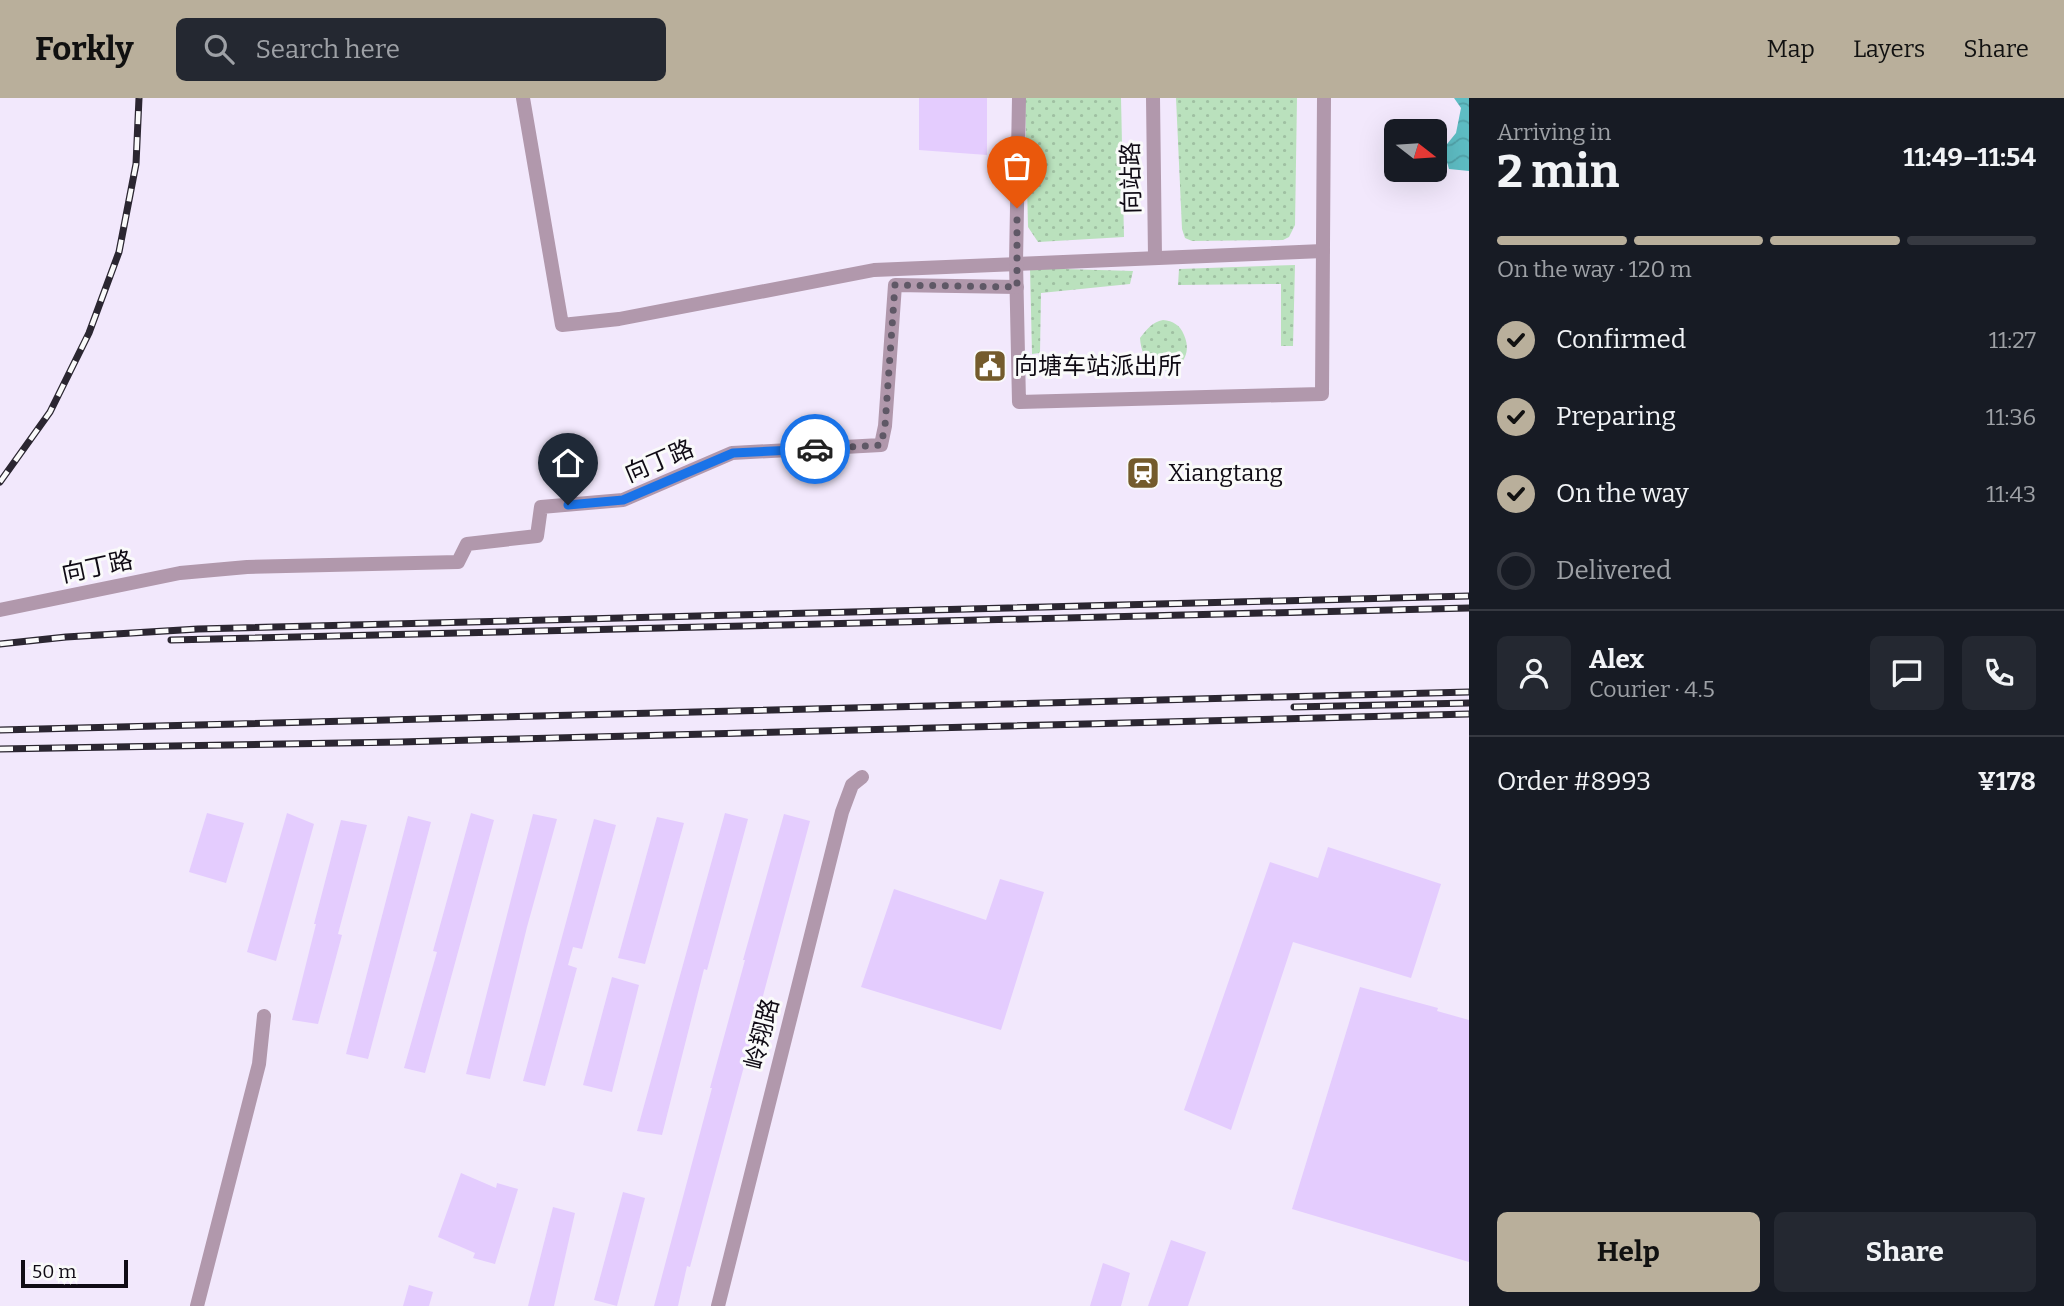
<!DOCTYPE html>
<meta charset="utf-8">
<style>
:root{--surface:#171b24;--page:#242831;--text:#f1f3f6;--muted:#9ea1a6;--line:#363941;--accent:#b9af9b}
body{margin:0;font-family:Bitter,"Noto Sans SC",serif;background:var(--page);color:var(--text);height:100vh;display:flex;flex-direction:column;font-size:26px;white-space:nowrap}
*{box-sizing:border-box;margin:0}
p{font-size:23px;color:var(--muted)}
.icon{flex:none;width:38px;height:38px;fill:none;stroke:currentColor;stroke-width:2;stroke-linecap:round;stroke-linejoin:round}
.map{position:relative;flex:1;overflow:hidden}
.drawer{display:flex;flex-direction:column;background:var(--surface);width:595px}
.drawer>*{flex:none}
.needle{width:46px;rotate:107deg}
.fabs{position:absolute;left:1384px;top:21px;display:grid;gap:14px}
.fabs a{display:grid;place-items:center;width:63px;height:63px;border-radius:10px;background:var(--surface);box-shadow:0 7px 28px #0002;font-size:35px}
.scale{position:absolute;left:21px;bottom:18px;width:107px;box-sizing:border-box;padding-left:7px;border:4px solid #100b15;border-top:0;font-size:19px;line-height:24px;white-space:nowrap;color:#100b15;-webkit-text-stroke:5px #fafafa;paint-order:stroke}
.pin{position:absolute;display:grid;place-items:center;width:60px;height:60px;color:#fff;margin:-72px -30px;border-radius:50% 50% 50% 0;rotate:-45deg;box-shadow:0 0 7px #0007}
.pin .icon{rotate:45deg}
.courier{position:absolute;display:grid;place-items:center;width:70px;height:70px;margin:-35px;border:5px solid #1a73e8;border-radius:50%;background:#fff;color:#222;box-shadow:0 2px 9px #0007}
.overview em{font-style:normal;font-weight:700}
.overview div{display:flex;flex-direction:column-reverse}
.overview{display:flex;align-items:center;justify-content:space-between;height:119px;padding:0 28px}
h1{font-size:46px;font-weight:700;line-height:52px}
.bar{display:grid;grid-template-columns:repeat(4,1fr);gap:10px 7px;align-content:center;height:84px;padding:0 28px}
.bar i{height:9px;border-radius:5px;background:var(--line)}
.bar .active{background:var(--accent)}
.bar p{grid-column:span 4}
.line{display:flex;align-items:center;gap:18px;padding:0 28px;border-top:2px solid var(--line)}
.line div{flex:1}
.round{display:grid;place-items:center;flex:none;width:74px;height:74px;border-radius:10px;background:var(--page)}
ol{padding:0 28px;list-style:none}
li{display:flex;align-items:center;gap:21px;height:77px}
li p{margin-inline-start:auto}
li .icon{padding:7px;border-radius:50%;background:var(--accent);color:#111;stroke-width:4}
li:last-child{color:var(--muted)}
li i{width:38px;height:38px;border:4px solid var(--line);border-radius:50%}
.cta{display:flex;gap:14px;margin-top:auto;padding:14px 28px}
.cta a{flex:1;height:80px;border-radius:10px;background:var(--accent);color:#111;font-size:28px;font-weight:700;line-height:80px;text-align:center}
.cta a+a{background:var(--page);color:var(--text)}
header{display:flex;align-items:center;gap:42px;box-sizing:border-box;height:98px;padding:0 35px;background:var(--accent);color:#111}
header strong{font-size:33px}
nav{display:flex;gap:38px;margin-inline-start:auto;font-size:24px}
.search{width:490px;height:63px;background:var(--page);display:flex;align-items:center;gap:18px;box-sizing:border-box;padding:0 24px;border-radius:10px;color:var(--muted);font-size:26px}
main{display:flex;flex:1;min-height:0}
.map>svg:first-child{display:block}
.park{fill:url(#park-dots)}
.water{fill:url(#water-waves)}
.building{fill:#e4ccfe}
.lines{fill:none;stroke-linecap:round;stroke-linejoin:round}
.minor{stroke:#b198ac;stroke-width:14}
.rail-casing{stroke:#2b2631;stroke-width:7}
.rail{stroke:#fafafa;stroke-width:4.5;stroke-dasharray:13;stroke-linecap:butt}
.done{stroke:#5f5866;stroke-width:7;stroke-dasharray:0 12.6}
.route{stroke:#1a73e8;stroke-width:9}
.labels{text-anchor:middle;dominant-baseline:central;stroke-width:6;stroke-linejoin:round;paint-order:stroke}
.street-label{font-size:24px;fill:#100b15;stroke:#fafafa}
.poi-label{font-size:24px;fill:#100b15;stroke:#fafafa;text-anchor:start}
</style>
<header>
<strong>Forkly</strong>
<div class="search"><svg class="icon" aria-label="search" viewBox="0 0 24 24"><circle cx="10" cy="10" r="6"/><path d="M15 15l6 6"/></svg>Search here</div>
<nav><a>Map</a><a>Layers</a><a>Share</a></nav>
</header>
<main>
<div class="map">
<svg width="1469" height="1208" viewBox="0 0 1469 1208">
<defs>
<pattern id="park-dots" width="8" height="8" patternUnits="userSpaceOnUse" patternTransform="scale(1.75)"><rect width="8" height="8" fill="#bae1bd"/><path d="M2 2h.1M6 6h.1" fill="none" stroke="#9fc0a2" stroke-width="1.8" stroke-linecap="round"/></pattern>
<pattern id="water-waves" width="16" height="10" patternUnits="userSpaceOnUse" patternTransform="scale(1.75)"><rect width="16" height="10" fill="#5ebdc4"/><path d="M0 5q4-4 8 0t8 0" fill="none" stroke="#51a1a8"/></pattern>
</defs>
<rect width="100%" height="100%" fill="#f2e8fc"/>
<g class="park">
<path d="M1025,0H1121L1124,139L1038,144L1028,129Z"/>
<path d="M1176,0H1297L1295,127L1289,139L1283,142L1192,143L1185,140L1182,131Z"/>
<path d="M1295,167L1293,248H1281V186L1178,187L1179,171Z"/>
<path d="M1030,170L1133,173L1130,186L1041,195L1040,255L1032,256Z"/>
<path d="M1163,222C1173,223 1180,227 1184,237C1200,273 1144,293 1140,240C1147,231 1152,224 1163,222Z"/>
</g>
<path class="water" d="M1454,0H1469V73L1449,71L1443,51L1456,35L1461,10Z"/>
<g class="building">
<path d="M919,0H987V57L919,52Z"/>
<path d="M207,715L244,725L226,785L189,774Z"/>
<path d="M287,715L314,726L276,863L247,854Z"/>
<path d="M471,715L494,722L425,975L404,970L437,854L433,853Z"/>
<path d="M725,715L748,721L707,872L704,871L662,1037L637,1033Z"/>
<path d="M533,716L557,721L527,829L490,981L466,976Z"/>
<path d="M784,716L810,723L690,1169L687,1168L678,1208H654L712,990H710L745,862H743Z"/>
<path d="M408,718L431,724L368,961L346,956Z"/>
<path d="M657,719L684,725L645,866L618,860Z"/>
<path d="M594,721L616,727L582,851L573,849L568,867L577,870L545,988L523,983Z"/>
<path d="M341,722L367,727L338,836L342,837L318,926L292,922L316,826H314Z"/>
<path d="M1328,749L1441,786L1411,880L1293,844L1231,1032L1184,1012L1270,764L1318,780Z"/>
<path d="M1000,781L1044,794L1001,932L861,889L894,791L986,822Z"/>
<path d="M612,879L639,887L612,994L583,987Z"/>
<path d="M1360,889L1438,910L1437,913L1469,922V1164L1292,1111Z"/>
<path d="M461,1075L496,1090L497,1085L518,1091L495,1166L473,1160L475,1155L438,1139Z"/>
<path d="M623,1094L645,1100L617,1208L594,1202Z"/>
<path d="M553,1109L575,1115L554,1208H528Z"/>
<path d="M1171,1142L1206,1154L1188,1208H1148Z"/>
<path d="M1103,1165L1130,1175L1121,1208H1090Z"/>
<path d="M409,1187L433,1194L429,1208H403Z"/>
</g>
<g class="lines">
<g class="minor">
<path d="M523,0L562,227L619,221L874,172L1323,153"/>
<path d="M1019,0L1016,164L1019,304L1322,296L1324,0"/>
<path d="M1153,0L1155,159"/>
<path d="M0,512L180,475L247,469L458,464L467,446L537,438L541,409L623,402L732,355L881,347L885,328L895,187L1017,189"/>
<path d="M197,1208L259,966L264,918"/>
<path d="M718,1208L842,714L852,687L862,679"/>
</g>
<defs>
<g id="rail">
<path d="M0,384L50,314L89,235L119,154L136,66L139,0"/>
<path d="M171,542L1469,510"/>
<path d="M0,546L66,539L198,531L1469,498"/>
<path d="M1294,609L1469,605"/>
<path d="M0,632L1469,594"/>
<path d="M0,651L400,644L1469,616"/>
</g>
</defs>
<use href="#rail" class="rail-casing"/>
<use href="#rail" class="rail"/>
</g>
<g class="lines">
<path class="done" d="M815,351L881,347L885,328L895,187L1017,189V110"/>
<path class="route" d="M568,407L623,402L733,355L815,351"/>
</g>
<defs>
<symbol id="civic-square" viewBox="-11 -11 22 22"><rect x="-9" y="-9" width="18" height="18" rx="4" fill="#745b2c" stroke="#fafafa"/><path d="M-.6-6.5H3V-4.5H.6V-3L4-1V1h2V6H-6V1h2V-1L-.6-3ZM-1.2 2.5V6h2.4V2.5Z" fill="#fff"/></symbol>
<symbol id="station-square" viewBox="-11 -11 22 22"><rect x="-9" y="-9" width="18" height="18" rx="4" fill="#745b2c" stroke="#fafafa"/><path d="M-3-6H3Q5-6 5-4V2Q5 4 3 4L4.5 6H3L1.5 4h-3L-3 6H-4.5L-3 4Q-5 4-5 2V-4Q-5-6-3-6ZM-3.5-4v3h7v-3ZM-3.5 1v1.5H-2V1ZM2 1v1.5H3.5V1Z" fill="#fff"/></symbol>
</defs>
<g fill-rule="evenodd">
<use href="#civic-square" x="971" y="249" width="38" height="38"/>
<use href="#station-square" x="1124" y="356" width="38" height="38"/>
</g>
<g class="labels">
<g class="street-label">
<text transform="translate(1131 80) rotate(-91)">向站路</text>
<text transform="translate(659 363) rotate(-23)">向丁路</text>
<text transform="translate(97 469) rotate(-12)">向丁路</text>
<text transform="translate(762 936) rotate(-76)">岭翔路</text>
</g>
<g class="poi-label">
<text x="1014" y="268">向塘车站派出所</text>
<text x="1168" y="375">Xiangtang</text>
</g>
</g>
</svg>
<div class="fabs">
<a><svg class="needle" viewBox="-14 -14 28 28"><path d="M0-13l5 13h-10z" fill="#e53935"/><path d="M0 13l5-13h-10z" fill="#9ea1a6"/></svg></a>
</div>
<div class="scale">50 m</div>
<div class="pin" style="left:1017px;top:110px;background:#ea580c"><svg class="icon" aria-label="bag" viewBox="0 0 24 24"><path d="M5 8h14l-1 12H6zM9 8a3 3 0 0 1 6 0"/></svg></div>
<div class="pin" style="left:568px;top:407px;background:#1f2937"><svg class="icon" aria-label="home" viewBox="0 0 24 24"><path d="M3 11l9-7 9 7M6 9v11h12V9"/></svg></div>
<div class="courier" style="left:815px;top:351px"><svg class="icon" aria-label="car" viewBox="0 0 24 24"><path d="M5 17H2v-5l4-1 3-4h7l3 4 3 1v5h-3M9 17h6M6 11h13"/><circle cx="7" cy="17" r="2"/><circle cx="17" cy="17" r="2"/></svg></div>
</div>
<section class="drawer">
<div class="overview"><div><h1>2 min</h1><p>Arriving in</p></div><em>11:49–11:54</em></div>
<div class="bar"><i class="active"></i><i class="active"></i><i class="active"></i><i></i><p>On the way · 120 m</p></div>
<ol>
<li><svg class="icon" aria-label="check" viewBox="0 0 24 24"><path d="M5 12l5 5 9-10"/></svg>Confirmed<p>11:27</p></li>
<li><svg class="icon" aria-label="check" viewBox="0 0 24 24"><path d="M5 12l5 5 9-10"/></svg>Preparing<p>11:36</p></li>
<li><svg class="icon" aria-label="check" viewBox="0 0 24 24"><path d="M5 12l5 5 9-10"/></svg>On the way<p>11:43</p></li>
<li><i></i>Delivered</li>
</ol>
<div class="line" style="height:126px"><a class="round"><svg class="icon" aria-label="person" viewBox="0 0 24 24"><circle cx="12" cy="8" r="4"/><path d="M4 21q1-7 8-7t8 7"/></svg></a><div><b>Alex</b><p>Courier · 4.5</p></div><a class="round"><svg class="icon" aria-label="chat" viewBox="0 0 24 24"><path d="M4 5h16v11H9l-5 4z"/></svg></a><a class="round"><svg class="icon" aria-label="phone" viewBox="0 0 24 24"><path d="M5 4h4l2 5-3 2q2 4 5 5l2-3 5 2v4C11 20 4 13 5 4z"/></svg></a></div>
<div class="line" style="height:91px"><div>Order #8993</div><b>¥178</b></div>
<div class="cta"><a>Help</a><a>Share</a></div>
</section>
</main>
